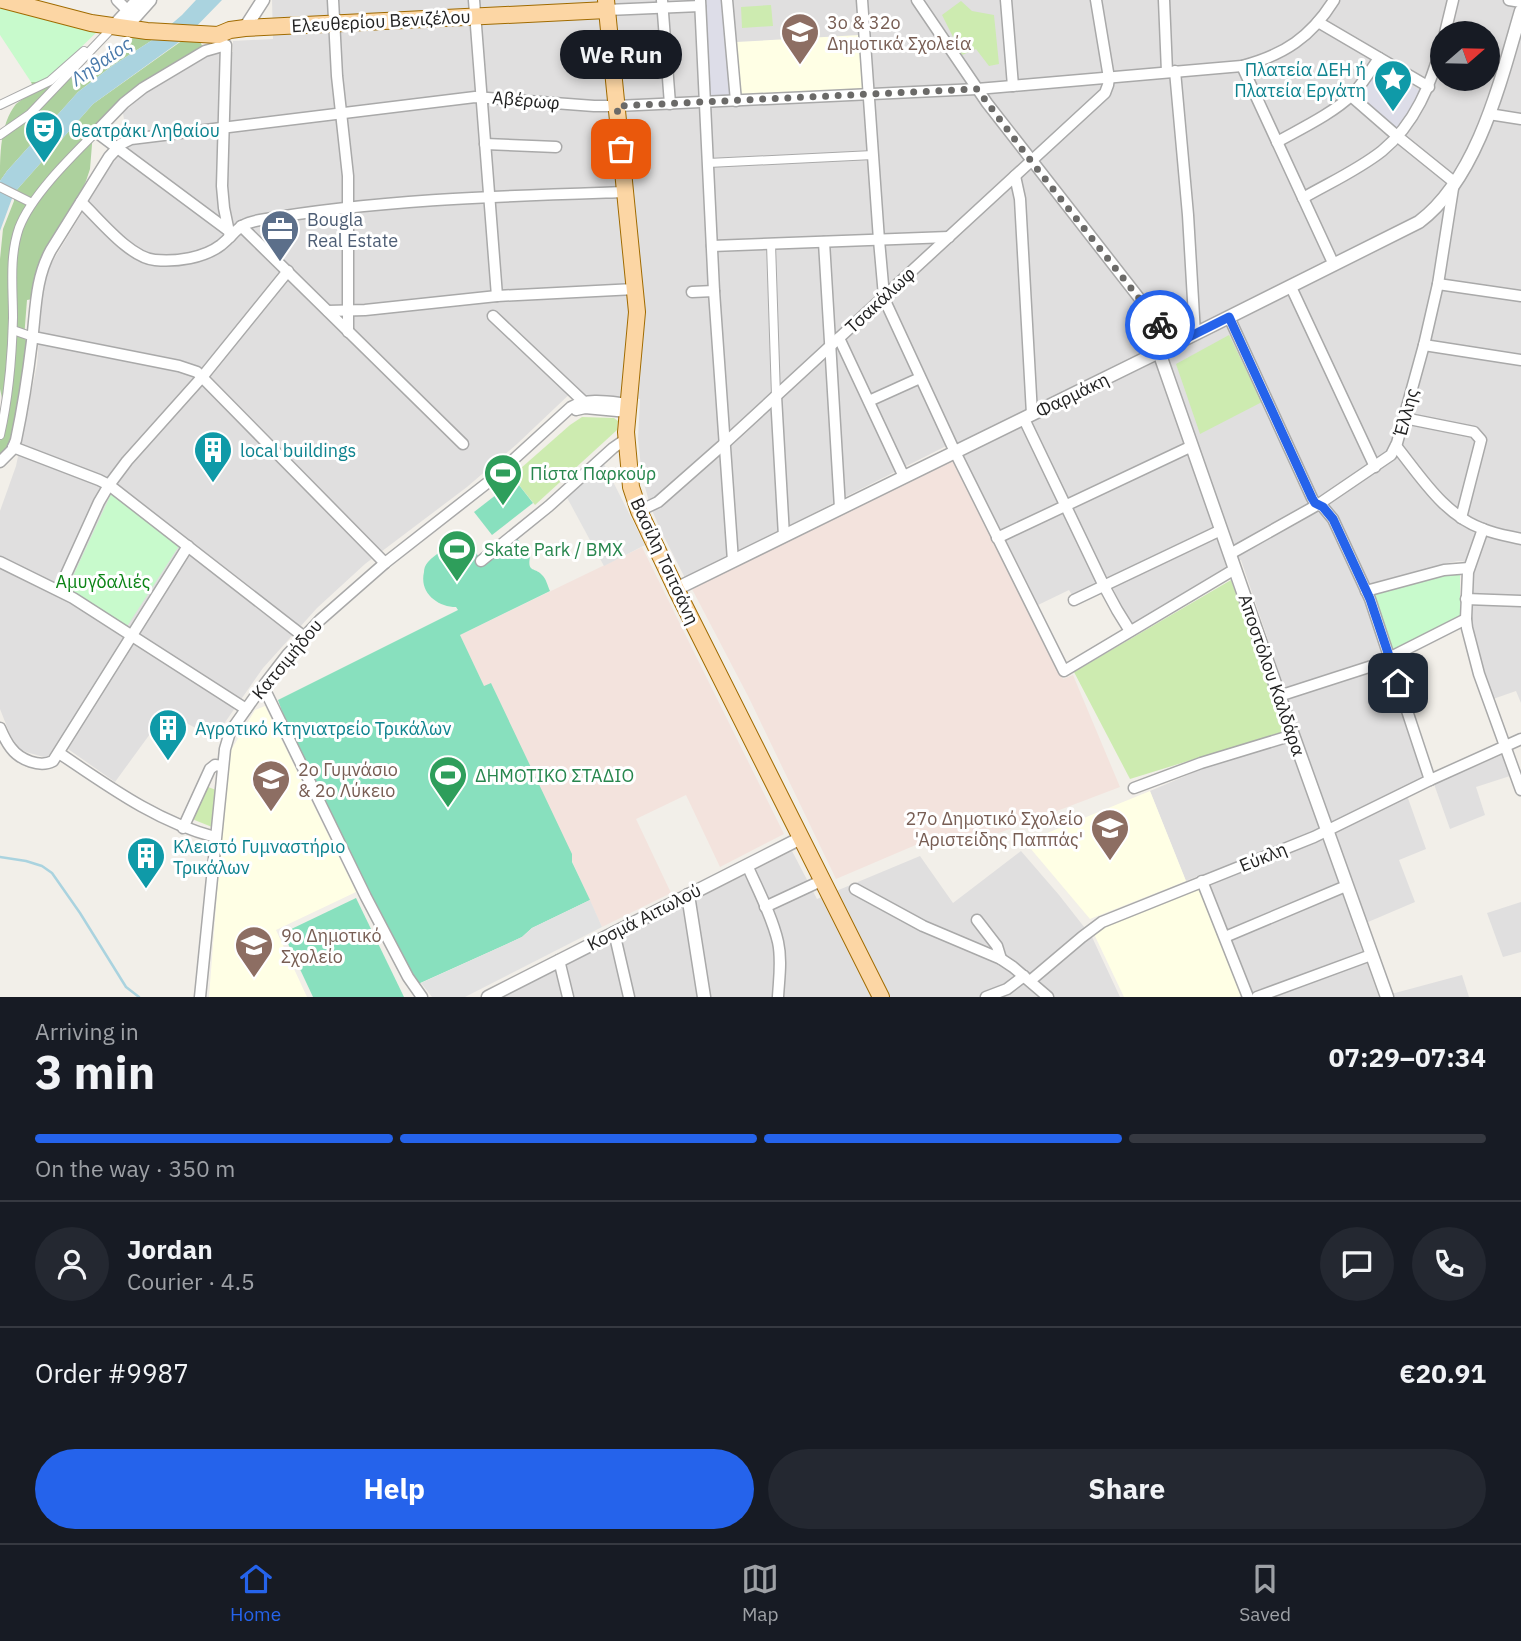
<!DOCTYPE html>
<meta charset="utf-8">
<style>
:root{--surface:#171b24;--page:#242831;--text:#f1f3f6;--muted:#9ea1a6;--line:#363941;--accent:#2563eb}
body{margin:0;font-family:"IBM Plex Sans",sans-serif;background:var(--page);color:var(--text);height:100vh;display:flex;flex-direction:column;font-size:26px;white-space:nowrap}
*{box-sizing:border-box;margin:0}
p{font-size:23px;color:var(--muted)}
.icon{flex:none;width:38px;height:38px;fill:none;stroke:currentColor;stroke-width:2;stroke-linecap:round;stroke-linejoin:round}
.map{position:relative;height:997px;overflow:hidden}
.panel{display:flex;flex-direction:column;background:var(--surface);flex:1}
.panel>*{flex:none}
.needle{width:46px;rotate:70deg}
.buttons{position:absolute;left:1430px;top:21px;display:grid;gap:14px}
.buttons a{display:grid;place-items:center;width:70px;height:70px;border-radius:50%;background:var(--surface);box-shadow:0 4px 10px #0003;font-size:35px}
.pin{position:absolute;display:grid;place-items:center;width:60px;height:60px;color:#fff;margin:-30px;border-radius:14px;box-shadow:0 4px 10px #0006}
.courier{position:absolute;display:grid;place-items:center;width:70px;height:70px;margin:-35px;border:5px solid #2563eb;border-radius:50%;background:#fff;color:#222;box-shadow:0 2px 9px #0007}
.bubble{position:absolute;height:49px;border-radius:24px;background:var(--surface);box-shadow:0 4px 10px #0003;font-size:23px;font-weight:700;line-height:49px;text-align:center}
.headline em{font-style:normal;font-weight:700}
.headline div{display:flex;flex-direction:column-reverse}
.headline{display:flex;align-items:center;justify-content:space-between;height:119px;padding:0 35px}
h1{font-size:46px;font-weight:700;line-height:52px}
.bar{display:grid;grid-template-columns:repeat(4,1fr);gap:10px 7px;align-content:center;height:84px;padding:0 35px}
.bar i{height:9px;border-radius:5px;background:var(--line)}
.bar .on{background:var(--accent)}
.bar p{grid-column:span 4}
.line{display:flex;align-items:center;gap:18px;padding:0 35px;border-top:2px solid var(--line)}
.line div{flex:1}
.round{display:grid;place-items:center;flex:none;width:74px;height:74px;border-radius:37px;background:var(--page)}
.primary-button{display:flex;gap:14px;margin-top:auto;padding:14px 35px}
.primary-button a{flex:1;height:80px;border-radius:42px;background:var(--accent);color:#fff;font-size:28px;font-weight:700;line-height:80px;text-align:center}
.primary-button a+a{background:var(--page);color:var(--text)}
.tabs{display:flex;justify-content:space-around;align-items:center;height:98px;border-top:2px solid var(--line);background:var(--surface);font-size:19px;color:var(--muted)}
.tabs a{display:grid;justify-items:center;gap:4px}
.tabs .on{color:var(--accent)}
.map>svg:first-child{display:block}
.residential{fill:#e0dfdf;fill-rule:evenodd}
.education{fill:#ffffe5}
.military{fill:#f3e3dd}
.grass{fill:#cdebb0}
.forest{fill:#add19e}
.park{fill:#c8facc}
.pitch{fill:#88e0be}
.parking{fill:#e2e2e2}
.plaza{fill:#dddde8}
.water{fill:#aad3df}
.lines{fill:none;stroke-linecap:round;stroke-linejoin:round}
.stream{stroke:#aad3df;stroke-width:2.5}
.pedestrian-casing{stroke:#a9a9a9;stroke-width:10}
.minor-casing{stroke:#a9a9a9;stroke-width:13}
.tertiary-casing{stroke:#a9a9a9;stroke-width:15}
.primary-casing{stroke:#a06b00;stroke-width:18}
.pedestrian{stroke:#fff;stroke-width:8}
.minor{stroke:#fff;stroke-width:10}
.tertiary{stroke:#fff;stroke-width:12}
.primary{stroke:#fcd6a4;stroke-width:16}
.done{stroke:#6b6a68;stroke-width:7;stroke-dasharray:0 12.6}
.route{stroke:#2563eb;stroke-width:9}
.labels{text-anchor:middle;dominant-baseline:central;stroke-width:6;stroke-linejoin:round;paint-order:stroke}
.street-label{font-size:18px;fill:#222;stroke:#fff}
.education-label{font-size:18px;fill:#785e54;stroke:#fff;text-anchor:start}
.culture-label{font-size:18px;fill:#0d838f;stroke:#fff;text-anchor:start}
.service-label{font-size:18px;fill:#4e5e75;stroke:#fff;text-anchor:start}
.leisure-label{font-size:18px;fill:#27864d;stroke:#fff;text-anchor:start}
.park-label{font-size:18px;fill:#0c8416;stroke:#fff}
.water-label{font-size:19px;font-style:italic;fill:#4a7aab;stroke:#fff}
</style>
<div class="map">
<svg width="1521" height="997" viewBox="0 0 1521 997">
<rect width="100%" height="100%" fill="#f2efe9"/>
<g class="residential">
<path d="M272,0H1521V703L1516,691L1493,699L1477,653L1472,634L1470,597L1475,562L1458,561L1448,563L1362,586L1424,777L1404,787L1426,849L1399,860L1415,902L1354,928L1379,997H1252L1203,874L1186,881L1150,791L1204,768L1260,749L1302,740L1241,560L1131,626L1108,578L1072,595L1069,590L1038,605L956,441L685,578L661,531L651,508L642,477L638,439L640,399L583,395L575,389L517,444L467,487L365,564L317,608L263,668L214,738L166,712L115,782L58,742L47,758L26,752L15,747L0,709V511L16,466L37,365L42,296L47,274L51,264L111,165L128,146L123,113L150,89L212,52H233V41L273,39ZM1442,33H1488V79H1442Z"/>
<path d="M1502,755L1510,776L1476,787L1485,815L1450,829L1434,784Z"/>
<path d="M792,851L817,899L920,856L953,903L1021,851L1059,895L1092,937L1120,997H503Z"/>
<path d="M1521,902V952L1503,957L1487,913Z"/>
<path d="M1462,975L1469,997H1380Z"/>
</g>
<g class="education">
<path d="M860,35L864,89L740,95L736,42Z"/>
<path d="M265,706L356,892L276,930L307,997H209L219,867L230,752L255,710Z"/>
<path d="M1150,791L1186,881L1090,919L1025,842Z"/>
<path d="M1201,888L1244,995L1238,997H1124L1094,934L1110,925Z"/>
</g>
<g class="military">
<path d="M953,460L1063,679L1073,675L1120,787L999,833L918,844L836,879L749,698L692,589Z"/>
<path d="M642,547L784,834L720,867L686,795L636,819L671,893L602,927L491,683L484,687L460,635Z"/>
</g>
<g class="grass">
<path d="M961,1L972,11L994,15L999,64L989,66L976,49L962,55L942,15Z"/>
<path d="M771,5L773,26L742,28L741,7Z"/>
<path d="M1229,335L1262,402L1200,434L1176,364Z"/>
<path d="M582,417L614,418L618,421L617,430L535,505L512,476L570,425Z"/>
<path d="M1231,580L1285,731L1130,779L1074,672Z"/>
<path d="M208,787L216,790L212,827L192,819Z"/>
</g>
<g class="forest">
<path d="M133,38L154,39L112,66L78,92L7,171L0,181C0,155 0,124 16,104C22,99 29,95 35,91L31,82L72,78L94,65Z"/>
<path d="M183,40L200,41L203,48L93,132L90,169L86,181L33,299L27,300L24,338L29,344L25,382L9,448L0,454V441L6,416L0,389V259L3,229L14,201V193L93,104Z"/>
</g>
<g class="park">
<path d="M0,4L100,29L49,78L36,82H31L0,35Z"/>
<path d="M111,494L179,546L126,628L67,589Z"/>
<path d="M1454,571L1460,572V618L1392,651L1373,593Z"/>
</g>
<g class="pitch">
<path d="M515,480L533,503L492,535L474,512Z"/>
<path d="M514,534L530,557C527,573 535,567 542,575C546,578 548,587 550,591L460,635L484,686L491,683L572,854V862L590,900L532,928L522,937L507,944L418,984L366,884L283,714L278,700L458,610L456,607C438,607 419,593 424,572C424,569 425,565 428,562C435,554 454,543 464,536L481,560Z"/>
<path d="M356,898L404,997H313L283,933Z"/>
</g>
<g class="parking">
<path d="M601,458L645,545L604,566L564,492Z"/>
<path d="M590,900L602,927L465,997H432L421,983L507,944L522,937L532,928Z"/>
</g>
<g class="plaza">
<path d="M701,0H726L735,99L707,101Z"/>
<path d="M1378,66L1422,92L1398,130L1357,95Z"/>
</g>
<path class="water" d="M196,0H222L186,37L93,104L14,193L0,231V181L7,171L78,92L112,66L154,39L182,15Z"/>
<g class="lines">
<path class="stream" d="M0,857L26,861L42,866L52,873L80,913L126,987L139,997"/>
<defs>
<g id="pedestrian">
<path d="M0,105L50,81L84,51"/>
<path d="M0,135L30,114L113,27"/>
<path d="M708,163L873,155"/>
<path d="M0,187L32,203"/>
<path d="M771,244L776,396"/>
<path d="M13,330L33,337"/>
<path d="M0,435C9,396 12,358 13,318C13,288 9,257 19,228C31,196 71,157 96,132"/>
</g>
<g id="minor">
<path d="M117,0L128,11"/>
<path d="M333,0L337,76L348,176V332"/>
<path d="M474,0L497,296"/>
<path d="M662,0L670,104"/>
<path d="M700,0L714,291L733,561"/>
<path d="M727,0L736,101"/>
<path d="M862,0L879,240L884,296L887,305L955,452L1064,671L1235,569"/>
<path d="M917,0L987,103L1175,344"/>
<path d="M1006,0L1013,86"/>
<path d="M1164,0L1167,72"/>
<path d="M1509,0L1521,2"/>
<path d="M607,10L700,6"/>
<path d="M1318,22L1429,87"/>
<path d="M1445,33L1453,0"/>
<path d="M1242,66L1334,265"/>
<path d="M1175,71L1188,215L1195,334"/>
<path d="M1489,114L1521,119"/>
<path d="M1277,142C1302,128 1332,114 1353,94C1363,83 1371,70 1379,58"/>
<path d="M485,144L556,147"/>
<path d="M1015,176L1020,199L1032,414"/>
<path d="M1303,198C1329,183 1358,170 1382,151C1415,124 1431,84 1442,44"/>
<path d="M81,202C100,220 130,258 155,260C177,262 204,258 221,245C237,232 237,224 260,220C381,199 503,196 625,192"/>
<path d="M241,226L463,444"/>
<path d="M229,231L96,132L124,103L143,88L205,51L226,45L222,186L224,208L230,237"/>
<path d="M824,242L840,508"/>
<path d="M712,246L949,237"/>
<path d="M1438,284L1521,296"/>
<path d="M1291,287L1375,467"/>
<path d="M692,292L714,291"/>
<path d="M328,311L365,310L497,296L635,289"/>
<path d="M493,316L584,402"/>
<path d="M1229,317L1312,498L1315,503L1323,507L1333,519L1370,599L1430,780"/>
<path d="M33,337L179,366L197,372L385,563"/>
<path d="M839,338L904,477"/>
<path d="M1424,345L1521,360"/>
<path d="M776,396L784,536"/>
<path d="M869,401L920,378"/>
<path d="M576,410L585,408L628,412"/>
<path d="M1404,418L1474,432L1481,440L1461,518"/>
<path d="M1024,419L1104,586L1117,610L1130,631"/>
<path d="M1396,446C1421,477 1444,515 1483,529C1495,534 1508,536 1521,539"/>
<path d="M13,447L99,480L109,485L303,636"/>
<path d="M0,462L12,450L16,440C23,407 28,374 32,341C36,309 35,279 51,250L109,157L121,144L131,139L475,97L594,106H617L977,89L1242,66C1284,55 1311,37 1334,0"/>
<path d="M639,511L658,502L725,443L1105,93L1108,85L1109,78L1096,0"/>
<path d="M1483,529L1468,572L1466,619L1467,628L1479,674L1521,790"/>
<path d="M997,538L1192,446"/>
<path d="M1230,554L1319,504L1391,455L1397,443L1424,345L1438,284L1454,182L1397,136L1351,96"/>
<path d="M481,561L549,506L613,448L626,439"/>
<path d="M0,562L73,598L246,709"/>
<path d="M59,590L99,502L109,485L127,461L203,376L288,271"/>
<path d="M1366,591L1444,570L1469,568"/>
<path d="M1466,599L1521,601"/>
<path d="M1074,600L1221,530"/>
<path d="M263,686L366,897L408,977L422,997"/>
<path d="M1279,696L1375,665L1466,619"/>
<path d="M0,728C3,735 6,742 11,748C20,760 40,768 53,761L188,546"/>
<path d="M59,753C108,786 157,822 215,837"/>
<path d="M1134,788L1201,763L1293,735"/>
<path d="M183,828L210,769L215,765L222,766"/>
<path d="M747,865C758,890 772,916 778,942C782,960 779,979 778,997"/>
<path d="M1202,881L1248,997"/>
<path d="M855,889L923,926L1001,959L1013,967L1048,997"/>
<path d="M765,907L823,880"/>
<path d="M977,920L997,946L1001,959"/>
<path d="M614,932L629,997"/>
<path d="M1225,937L1346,886"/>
<path d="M559,960L568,997"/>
<path d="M1030,981L1082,937L1102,922L1314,837L1430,780L1521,739"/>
<path d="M200,997L225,749L230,732L254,698L287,655L320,620L385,563L491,480L571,407C589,397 610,402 629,404"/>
<path d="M986,997L1007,989L1024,976"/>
<path d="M1257,997L1371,955"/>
</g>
<g id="tertiary">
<path d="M113,27L138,0"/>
<path d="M125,28L150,0"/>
<path d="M245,28L263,0"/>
<path d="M1159,352L1293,735L1387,997"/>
<path d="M676,589L1175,344L1419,222C1478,178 1501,79 1521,11"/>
<path d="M688,895L704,997"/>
<path d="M488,997L801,838"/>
</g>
<g id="primary">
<path d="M3,0L91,23L147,31L218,35L230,30L245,28L607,10"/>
<path d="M606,0L637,312L626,432L631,487L639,511L676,589L881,997"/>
</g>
</defs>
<use href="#pedestrian" class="pedestrian-casing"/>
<use href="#minor" class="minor-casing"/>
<use href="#tertiary" class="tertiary-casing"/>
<use href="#primary" class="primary-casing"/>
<use href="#pedestrian" class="pedestrian"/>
<use href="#minor" class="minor"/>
<use href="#tertiary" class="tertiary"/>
<use href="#primary" class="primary"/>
</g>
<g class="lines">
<path class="done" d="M621,149L617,106L977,89L1031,161L1160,325"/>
<path class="route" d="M1160,325L1175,344L1229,317L1312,498L1315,503L1323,507L1333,519L1370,599L1398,683"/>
</g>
<defs>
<symbol id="school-pin" viewBox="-11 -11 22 30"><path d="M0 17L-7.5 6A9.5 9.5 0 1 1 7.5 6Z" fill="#8d6e63" stroke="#fff"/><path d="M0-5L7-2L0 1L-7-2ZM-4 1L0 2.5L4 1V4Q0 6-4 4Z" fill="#fff"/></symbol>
<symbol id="sight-pin" viewBox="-11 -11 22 30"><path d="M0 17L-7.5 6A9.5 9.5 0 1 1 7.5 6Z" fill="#0f9aa8" stroke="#fff"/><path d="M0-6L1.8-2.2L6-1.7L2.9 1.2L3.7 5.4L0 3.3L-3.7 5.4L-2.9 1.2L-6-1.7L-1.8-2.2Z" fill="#fff"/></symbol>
<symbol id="theatre-pin" viewBox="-11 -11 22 30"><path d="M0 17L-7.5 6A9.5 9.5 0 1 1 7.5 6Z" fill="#0f9aa8" stroke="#fff"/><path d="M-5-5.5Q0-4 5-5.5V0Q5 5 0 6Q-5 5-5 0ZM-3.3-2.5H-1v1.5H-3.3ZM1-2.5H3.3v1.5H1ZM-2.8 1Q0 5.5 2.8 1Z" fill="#fff"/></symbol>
<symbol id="office-pin" viewBox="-11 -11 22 30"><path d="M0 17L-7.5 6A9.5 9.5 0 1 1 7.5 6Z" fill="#5c6f8a" stroke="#fff"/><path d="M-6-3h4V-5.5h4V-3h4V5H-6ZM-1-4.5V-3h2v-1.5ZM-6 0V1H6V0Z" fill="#fff"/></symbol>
<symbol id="building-pin" viewBox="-11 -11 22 30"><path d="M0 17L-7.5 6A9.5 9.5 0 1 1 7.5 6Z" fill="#0f9aa8" stroke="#fff"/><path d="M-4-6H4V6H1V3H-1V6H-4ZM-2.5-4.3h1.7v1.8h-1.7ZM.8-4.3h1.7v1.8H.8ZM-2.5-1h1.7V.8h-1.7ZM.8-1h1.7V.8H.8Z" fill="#fff"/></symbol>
<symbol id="stadium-pin" viewBox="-11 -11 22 30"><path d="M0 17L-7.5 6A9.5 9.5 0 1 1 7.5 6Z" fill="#2e9e5b" stroke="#fff"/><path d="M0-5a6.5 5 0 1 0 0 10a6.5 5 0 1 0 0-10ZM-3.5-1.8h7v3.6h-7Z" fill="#fff"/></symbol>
</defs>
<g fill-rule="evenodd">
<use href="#school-pin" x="778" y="10" width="44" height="60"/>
<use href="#sight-pin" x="1371" y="57" width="44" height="60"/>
<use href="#theatre-pin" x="22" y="108" width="44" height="60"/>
<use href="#office-pin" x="258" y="207" width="44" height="60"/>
<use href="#building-pin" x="191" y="428" width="44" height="60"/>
<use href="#stadium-pin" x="481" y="451" width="44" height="60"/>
<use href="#stadium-pin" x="435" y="527" width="44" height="60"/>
<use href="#building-pin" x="146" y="706" width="44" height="60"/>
<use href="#stadium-pin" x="426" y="753" width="44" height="60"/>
<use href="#school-pin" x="249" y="757" width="44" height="60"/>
<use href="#school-pin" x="1088" y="806" width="44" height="60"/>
<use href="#building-pin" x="124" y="834" width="44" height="60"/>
<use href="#school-pin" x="232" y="923" width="44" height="60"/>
</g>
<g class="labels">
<g class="street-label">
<text transform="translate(381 21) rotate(-3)">Ελευθερίου Βενιζέλου</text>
<text transform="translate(526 100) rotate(5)">Αβέρωφ</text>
<text transform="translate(880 300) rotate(-43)">Τσακάλωφ</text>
<text transform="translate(1072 395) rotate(-26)">Φαρμάκη</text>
<text transform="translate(1406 412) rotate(-75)">Έλλης</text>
<text transform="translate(665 561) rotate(65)">Βασίλη Τσιτσάνη</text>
<text transform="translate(287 659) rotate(-50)">Κατσιμήδου</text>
<text transform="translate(1272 675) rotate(71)">Αποστόλου Καλδάρα</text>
<text transform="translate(1263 857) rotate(-22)">Εύκλη</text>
<text transform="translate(644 917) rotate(-27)">Κοσμά Αιτωλού</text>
</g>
<g class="education-label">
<text x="827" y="22">3ο &amp; 32ο<tspan x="827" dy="21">Δημοτικά Σχολεία</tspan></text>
<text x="298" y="769">2ο Γυμνάσιο<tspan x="298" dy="21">&amp; 2ο Λύκειο</tspan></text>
<text x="1083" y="818" text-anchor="end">27ο Δημοτικό Σχολείο<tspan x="1083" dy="21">'Αριστείδης Παππάς'</tspan></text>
<text x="281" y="935">9ο Δημοτικό<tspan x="281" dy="21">Σχολείο</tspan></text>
</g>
<g class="culture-label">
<text x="1366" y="69" text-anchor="end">Πλατεία ΔΕΗ ή<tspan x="1366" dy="21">Πλατεία Εργάτη</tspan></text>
<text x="71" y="130">θεατράκι Ληθαίου</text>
<text x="240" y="450">local buildings</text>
<text x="195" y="728">Αγροτικό Κτηνιατρείο Τρικάλων</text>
<text x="173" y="846">Κλειστό Γυμναστήριο<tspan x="173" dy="21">Τρικάλων</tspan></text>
</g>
<g class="service-label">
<text x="307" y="219">Bougla<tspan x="307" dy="21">Real Estate</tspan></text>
</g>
<g class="leisure-label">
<text x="530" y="473">Πίστα Παρκούρ</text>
<text x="484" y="549">Skate Park / BMX</text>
<text x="475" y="775">ΔΗΜΟΤΙΚΟ ΣΤΑΔΙΟ</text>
</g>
<g class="park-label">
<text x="103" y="581">Αμυγδαλιές</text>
</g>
<g class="water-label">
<text transform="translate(101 61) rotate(-35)">Ληθαίος</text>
</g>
</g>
</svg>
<div class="buttons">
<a><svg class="needle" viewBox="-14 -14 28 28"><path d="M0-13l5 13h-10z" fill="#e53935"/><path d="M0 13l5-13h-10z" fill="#9ea1a6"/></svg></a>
</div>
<div class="pin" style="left:621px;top:149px;background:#ea580c"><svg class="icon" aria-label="bag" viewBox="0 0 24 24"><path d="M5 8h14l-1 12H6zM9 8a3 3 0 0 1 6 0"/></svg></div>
<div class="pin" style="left:1398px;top:683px;background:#1f2937"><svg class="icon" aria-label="home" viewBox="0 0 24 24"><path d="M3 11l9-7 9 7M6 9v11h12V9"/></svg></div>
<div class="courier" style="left:1160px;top:325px"><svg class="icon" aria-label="bike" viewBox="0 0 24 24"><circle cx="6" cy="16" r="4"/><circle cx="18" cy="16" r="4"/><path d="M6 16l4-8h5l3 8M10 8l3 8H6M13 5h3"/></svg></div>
<div class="bubble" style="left:560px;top:30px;width:122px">We Run</div>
</div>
<section class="panel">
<div class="headline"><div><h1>3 min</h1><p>Arriving in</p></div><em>07:29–07:34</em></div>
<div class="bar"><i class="on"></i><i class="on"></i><i class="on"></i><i></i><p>On the way · 350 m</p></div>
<div class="line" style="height:126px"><a class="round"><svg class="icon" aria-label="person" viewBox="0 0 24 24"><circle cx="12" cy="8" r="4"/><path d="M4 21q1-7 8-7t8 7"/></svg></a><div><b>Jordan</b><p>Courier · 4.5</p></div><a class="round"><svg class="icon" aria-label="chat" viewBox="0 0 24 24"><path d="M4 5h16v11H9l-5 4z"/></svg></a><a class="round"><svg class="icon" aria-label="phone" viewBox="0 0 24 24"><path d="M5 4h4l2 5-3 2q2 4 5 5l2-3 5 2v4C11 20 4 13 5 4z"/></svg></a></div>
<div class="line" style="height:91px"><div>Order #9987</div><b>€20.91</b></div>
<div class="primary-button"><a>Help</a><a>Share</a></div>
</section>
<nav class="tabs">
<a class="on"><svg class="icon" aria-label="home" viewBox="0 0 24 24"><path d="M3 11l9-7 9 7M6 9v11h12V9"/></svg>Home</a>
<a><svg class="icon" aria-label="map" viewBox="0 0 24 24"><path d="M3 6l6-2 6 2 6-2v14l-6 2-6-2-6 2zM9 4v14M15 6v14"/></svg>Map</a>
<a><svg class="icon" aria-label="saved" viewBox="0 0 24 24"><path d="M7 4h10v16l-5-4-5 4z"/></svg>Saved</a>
</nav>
